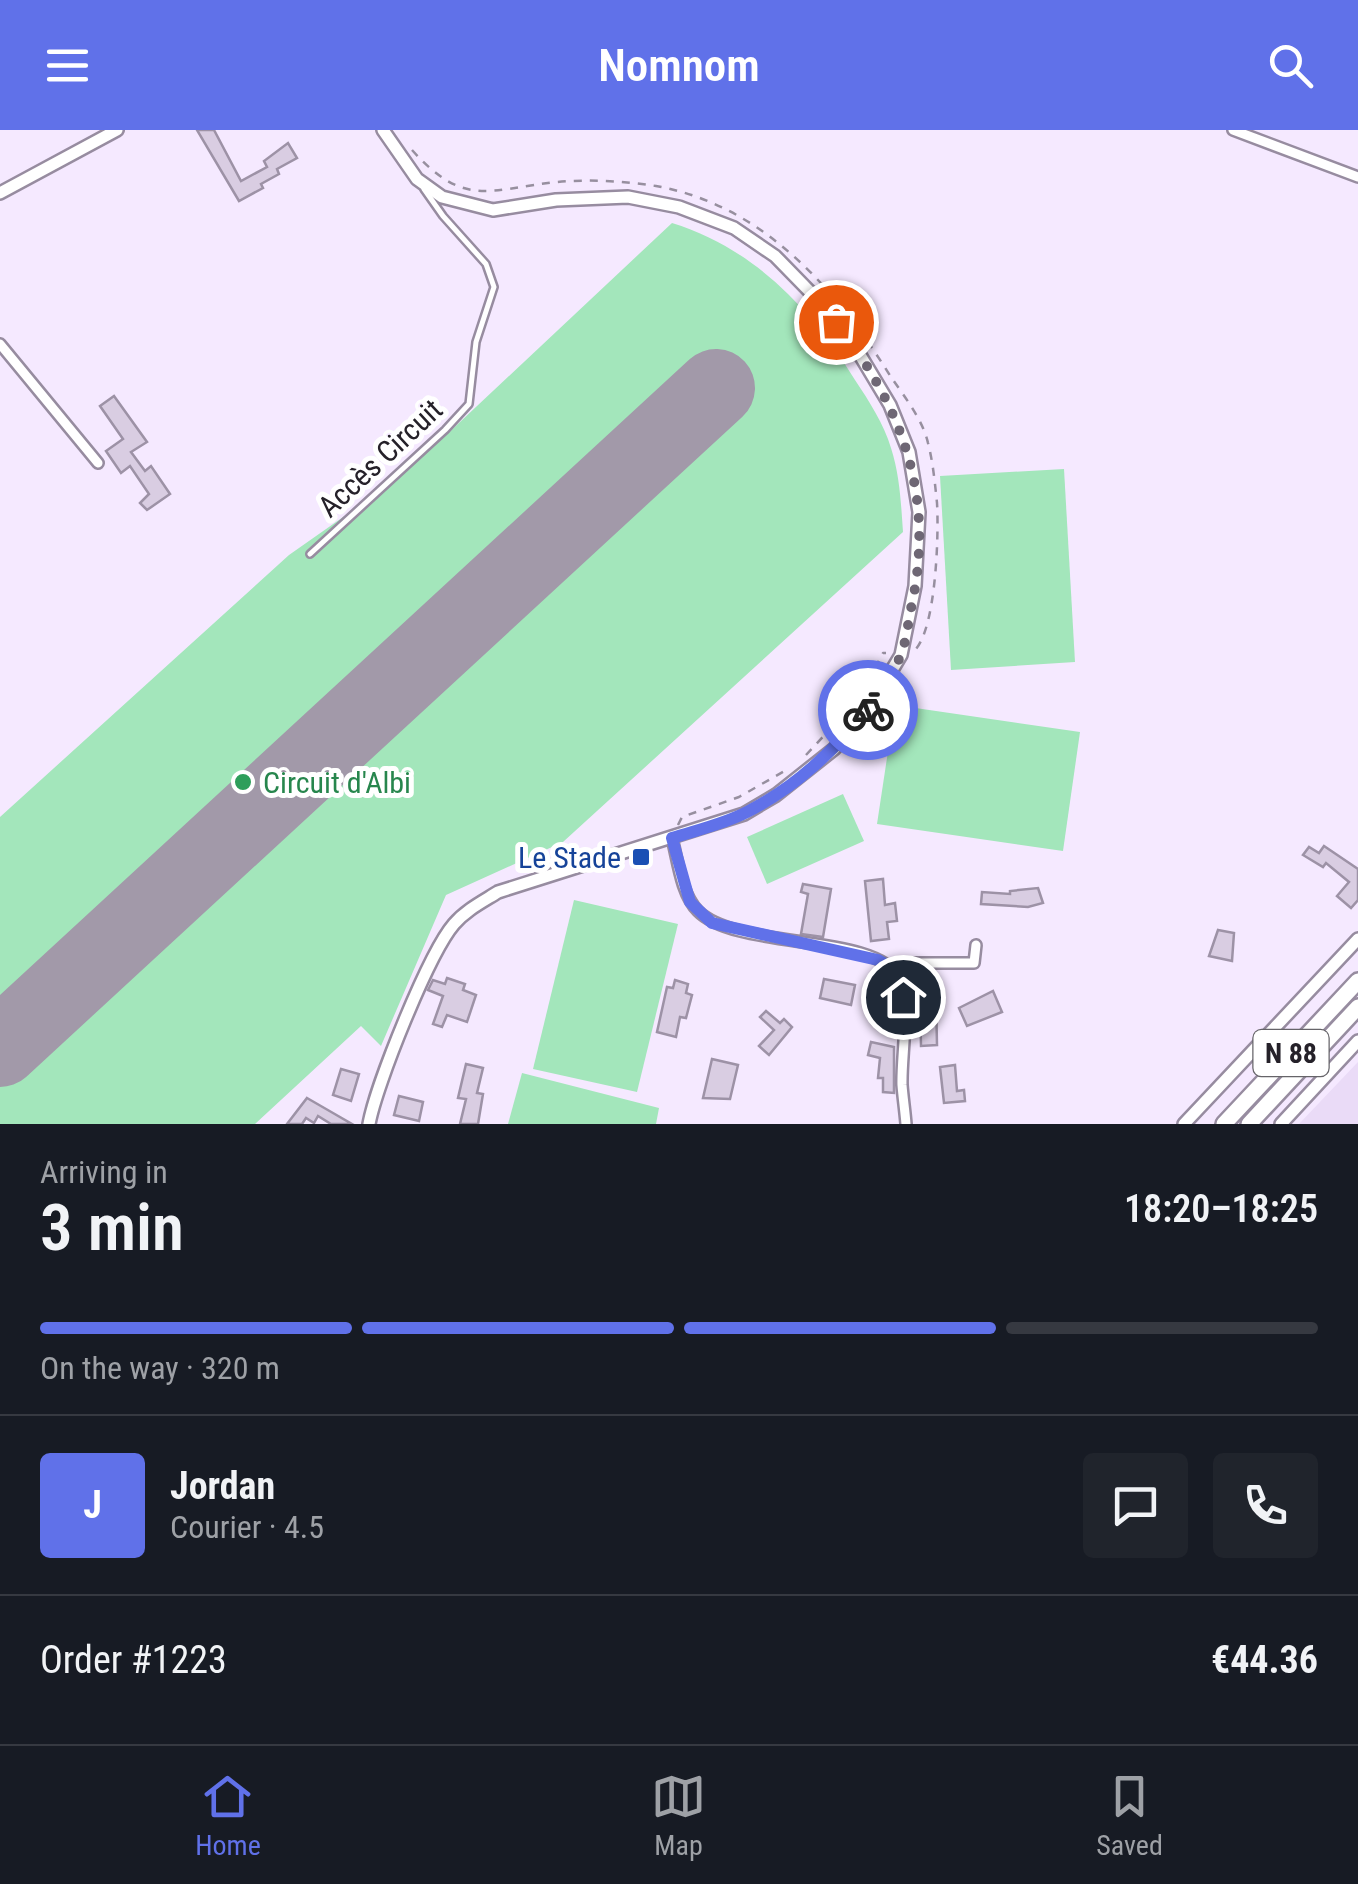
<!DOCTYPE html>
<meta charset="utf-8">
<style>
:root{--surface:#171b24;--page:#20242c;--text:#f1f3f6;--muted:#9ea1a6;--line:#363941;--accent:#6071e9}
body{margin:0;font-family:"Roboto Condensed",sans-serif;background:var(--page);color:var(--text);height:100vh;display:flex;flex-direction:column;font-size:38px;white-space:nowrap}
*{box-sizing:border-box;margin:0}
p{font-size:32px;color:var(--muted)}
.icon{flex:none;width:55px;height:55px;fill:none;stroke:currentColor;stroke-width:2;stroke-linecap:round;stroke-linejoin:round}
.map{position:relative;height:994px;overflow:hidden}
.drawer{display:flex;flex-direction:column;background:var(--surface);flex:1}
.drawer>*{flex:none}
.pin{position:absolute;display:grid;place-items:center;width:85px;height:85px;color:#fff;margin:-42px;border:5px solid #fff;border-radius:50%;box-shadow:0 2px 10px #0007}
.courier{position:absolute;display:grid;place-items:center;width:100px;height:100px;margin:-50px;border:8px solid #6071e9;border-radius:50%;background:#fff;color:#222;box-shadow:0 2px 12px #0007}
.overview em{font-style:normal;font-weight:600}
.overview div{display:flex;flex-direction:column-reverse}
.overview{display:flex;align-items:center;justify-content:space-between;height:170px;padding:0 40px}
h1{font-size:65px;font-weight:600;line-height:75px}
.bar{display:grid;grid-template-columns:repeat(4,1fr);gap:15px 10px;align-content:center;height:120px;padding:0 40px}
.bar i{height:12px;border-radius:8px;background:var(--line)}
.bar .selected{background:var(--accent)}
.bar p{grid-column:span 4}
.line{display:flex;align-items:center;gap:25px;padding:0 40px;border-top:2px solid var(--line)}
.line div{flex:1}
.round{display:grid;place-items:center;flex:none;width:105px;height:105px;border-radius:10px;background:var(--page)}
header{display:flex;justify-content:space-between;align-items:center;height:130px;padding:0 40px;background:var(--accent);color:#fff;font-size:45px;font-weight:600}
.dock{display:flex;justify-content:space-around;align-items:center;height:140px;border-top:2px solid var(--line);background:var(--surface);font-size:28px;color:var(--muted)}
.dock a{display:grid;justify-items:center;gap:5px}
.dock .selected{color:var(--accent)}
.map>svg:first-child{display:block}
.built{fill:#eadbf7}
.green{fill:#a3e6bb;fill-rule:evenodd}
.lines{fill:none;stroke-linecap:round;stroke-linejoin:round}
.runway{stroke:#a299a9;stroke-width:78}
.building{fill:#d9cde2;stroke:#9d92a6;stroke-width:2.5}
.service-casing{stroke:#978ca0;stroke-width:10}
.minor-casing{stroke:#978ca0;stroke-width:14}
.tertiary-casing{stroke:#978ca0;stroke-width:16}
.trunk-casing{stroke:#978ca0;stroke-width:20}
.path{stroke:#978f9f;stroke-width:2.5;stroke-dasharray:8 8;stroke-linecap:butt}
.service{stroke:#fff;stroke-width:5}
.minor{stroke:#fff;stroke-width:9}
.tertiary{stroke:#fff;stroke-width:11}
.trunk{stroke:#fff;stroke-width:15}
.done{stroke:#6e6774;stroke-width:10;stroke-dasharray:0 18}
.route{stroke:#6071e9;stroke-width:12}
.leisure-dot{fill:#2e9e5b;stroke:#fff;stroke-width:4}
.transit-dot{fill:#1a4fb4;stroke:#fff;stroke-width:4}
.labels{text-anchor:middle;dominant-baseline:central;stroke-width:10;stroke-linejoin:round;paint-order:stroke}
.shield{fill:#fff;stroke:#666469;stroke-width:2.5}
.shield-label{font-size:28px;font-weight:bold;fill:#252129}
.street-label{font-size:30px;fill:#252129;stroke:#fff}
.leisure-label{font-size:30px;fill:#27864d;stroke:#fff;text-anchor:start}
.transit-label{font-size:30px;fill:#164399;stroke:#fff;text-anchor:end}
</style>
<header><svg class="icon" aria-label="menu" viewBox="0 0 24 24"><path d="M4 6h16M4 12h16M4 18h16"/></svg>Nomnom<svg class="icon" aria-label="search" viewBox="0 0 24 24"><circle cx="10" cy="10" r="6"/><path d="M15 15l6 6"/></svg></header>
<div class="map">
<svg width="1358" height="994" viewBox="0 0 1358 994">
<rect width="100%" height="100%" fill="#f5e9ff"/>
<path class="built" d="M1358,932V994H1299Z"/>
<g class="green">
<path d="M672,93C753,118 811,178 855,250C869,271 884,294 891,318C900,346 901,374 903,402L563,712L446,765L381,916L361,896L255,994H0V687L289,425L356,378L439,302L444,307ZM698,239L734,279L413,572L378,534Z"/>
<path d="M1064,339L1075,532L951,540L940,346Z"/>
<path d="M895,575L1080,602L1063,721L877,694Z"/>
<path d="M843,664L864,711L767,754L747,707Z"/>
<path d="M574,770L678,794L637,962L533,939Z"/>
<path d="M522,943L659,978L656,994H508Z"/>
</g>
<g class="lines">
<path class="runway" d="M0,918L716,258"/>
</g>
<g class="building">
<path d="M197,0H214L241,51L267,37L264,31L288,13L297,28L277,39L279,44L261,54L263,58L239,71Z"/>
<path d="M114,266L147,312L131,322L145,341L151,336L170,364L147,380L140,373L149,364L130,336L121,343L106,321L123,309L100,276Z"/>
<path d="M1324,716L1358,739V770L1351,778L1337,766L1349,752L1326,733L1323,737L1303,725L1309,717L1319,723Z"/>
<path d="M883,749L885,775L895,773L897,791L887,792L889,809L871,811L865,751Z"/>
<path d="M803,754L831,759L823,807L801,804L808,764L801,762Z"/>
<path d="M1038,758L1043,773L1028,777L981,774L982,762L1010,764V761Z"/>
<path d="M1218,800L1234,803L1232,831L1209,826Z"/>
<path d="M447,848L465,854L463,860L476,865L467,892L447,885L442,897L433,894L443,866L428,860L433,850L445,854Z"/>
<path d="M824,849L855,855L851,875L820,868Z"/>
<path d="M675,850L688,854L686,863L692,865L686,888L680,887L676,907L657,902L667,857L673,858Z"/>
<path d="M993,861L1002,882L967,896L959,878Z"/>
<path d="M920,868H936L937,915L921,916Z"/>
<path d="M766,881L780,893L784,889L792,897L769,925L759,916L774,900L760,887Z"/>
<path d="M871,912L894,917V963L883,962V948H878L880,928L868,925Z"/>
<path d="M712,929L738,935L730,969L703,968Z"/>
<path d="M466,934L483,938L477,963L483,964L478,994H460L466,969L458,968Z"/>
<path d="M955,935L957,961L964,960L965,971L944,973L940,937Z"/>
<path d="M341,939L359,944L351,971L333,965Z"/>
<path d="M399,966L423,972L419,991L394,985Z"/>
<path d="M307,968L333,983L352,994H331L318,986L314,993L306,988L302,994H287Z"/>
</g>
<g class="lines">
<defs>
<path id="service" d="M310,424L445,300L469,274L476,212L494,157L486,134L443,86L424,59"/>
<g id="minor">
<path d="M1233,0L1358,47"/>
<path d="M0,214L98,333"/>
<path d="M672,708C678,731 681,764 698,781C736,820 877,803 899,848C911,872 901,927 902,955C903,968 905,981 906,994"/>
<path d="M891,837L915,833H974L976,815"/>
</g>
<g id="tertiary">
<path d="M0,63L117,0"/>
<path d="M369,994C376,955 429,823 454,794C466,780 482,772 498,762L744,684L776,665L834,619L868,580L901,525L915,456L919,382L909,322L890,275L854,215L817,169L775,126L734,98L679,77L628,67L556,70L493,80L442,67L417,49L383,0"/>
<path d="M1184,994L1358,809"/>
<path d="M1281,994L1358,911"/>
</g>
<g id="trunk">
<path d="M1224,994L1358,851"/>
<path d="M1249,994L1358,877"/>
</g>
</defs>
<use href="#service" class="service-casing"/>
<use href="#minor" class="minor-casing"/>
<use href="#tertiary" class="tertiary-casing"/>
<use href="#trunk" class="trunk-casing"/>
<g class="path">
<path d="M412,20C465,79 489,59 557,52C589,49 624,51 656,56C763,75 836,159 891,247C904,266 923,290 928,313C933,332 935,354 937,373C939,405 936,501 914,521"/>
<path d="M806,625L859,568L883,523H886"/>
<path d="M678,695L682,687L739,667L788,639"/>
</g>
<use href="#service" class="service"/>
<use href="#minor" class="minor"/>
<use href="#tertiary" class="tertiary"/>
<use href="#trunk" class="trunk"/>
</g>
<g class="lines">
<path class="done" d="M836,192C902,277 935,365 912,474C908,490 907,511 900,527C892,545 878,563 868,580"/>
<path class="route" d="M868,580C833,621 796,657 747,682C724,694 697,700 672,708L690,772L712,793L878,830C895,839 899,848 903,867"/>
</g>
<circle class="leisure-dot" cx="243" cy="652" r="10"/>
<rect class="transit-dot" x="631" y="717" width="20" height="20" rx="5"/>
<g class="labels">
<rect class="shield" x="1253.5" y="900" width="75" height="46" rx="8"/>
<g class="shield-label">
<text x="1291" y="923">N 88</text>
</g>
<g class="street-label">
<text transform="translate(380 328) rotate(-43)">Accès Circuit</text>
</g>
<g class="leisure-label">
<text x="263" y="652">Circuit d'Albi</text>
</g>
<g class="transit-label">
<text x="621" y="727">Le Stade</text>
</g>
</g>
</svg>
<div class="pin" style="left:836px;top:192px;background:#ea580c"><svg class="icon" aria-label="bag" viewBox="0 0 24 24"><path d="M5 8h14l-1 12H6zM9 8a3 3 0 0 1 6 0"/></svg></div>
<div class="pin" style="left:903px;top:867px;background:#1f2937"><svg class="icon" aria-label="home" viewBox="0 0 24 24"><path d="M3 11l9-7 9 7M6 9v11h12V9"/></svg></div>
<div class="courier" style="left:868px;top:580px"><svg class="icon" aria-label="bike" viewBox="0 0 24 24"><circle cx="6" cy="16" r="4"/><circle cx="18" cy="16" r="4"/><path d="M6 16l4-8h5l3 8M10 8l3 8H6M13 5h3"/></svg></div>
</div>
<section class="drawer">
<div class="overview"><div><h1>3 min</h1><p>Arriving in</p></div><em>18:20–18:25</em></div>
<div class="bar"><i class="selected"></i><i class="selected"></i><i class="selected"></i><i></i><p>On the way · 320 m</p></div>
<div class="line" style="height:180px"><b class="round" style="background:var(--accent);color:#fff">J</b><div><b>Jordan</b><p>Courier · 4.5</p></div><a class="round"><svg class="icon" aria-label="chat" viewBox="0 0 24 24"><path d="M4 5h16v11H9l-5 4z"/></svg></a><a class="round"><svg class="icon" aria-label="phone" viewBox="0 0 24 24"><path d="M5 4h4l2 5-3 2q2 4 5 5l2-3 5 2v4C11 20 4 13 5 4z"/></svg></a></div>
<div class="line" style="height:130px"><div>Order #1223</div><b>€44.36</b></div>
</section>
<nav class="dock">
<a class="selected"><svg class="icon" aria-label="home" viewBox="0 0 24 24"><path d="M3 11l9-7 9 7M6 9v11h12V9"/></svg>Home</a>
<a><svg class="icon" aria-label="map" viewBox="0 0 24 24"><path d="M3 6l6-2 6 2 6-2v14l-6 2-6-2-6 2zM9 4v14M15 6v14"/></svg>Map</a>
<a><svg class="icon" aria-label="saved" viewBox="0 0 24 24"><path d="M7 4h10v16l-5-4-5 4z"/></svg>Saved</a>
</nav>
